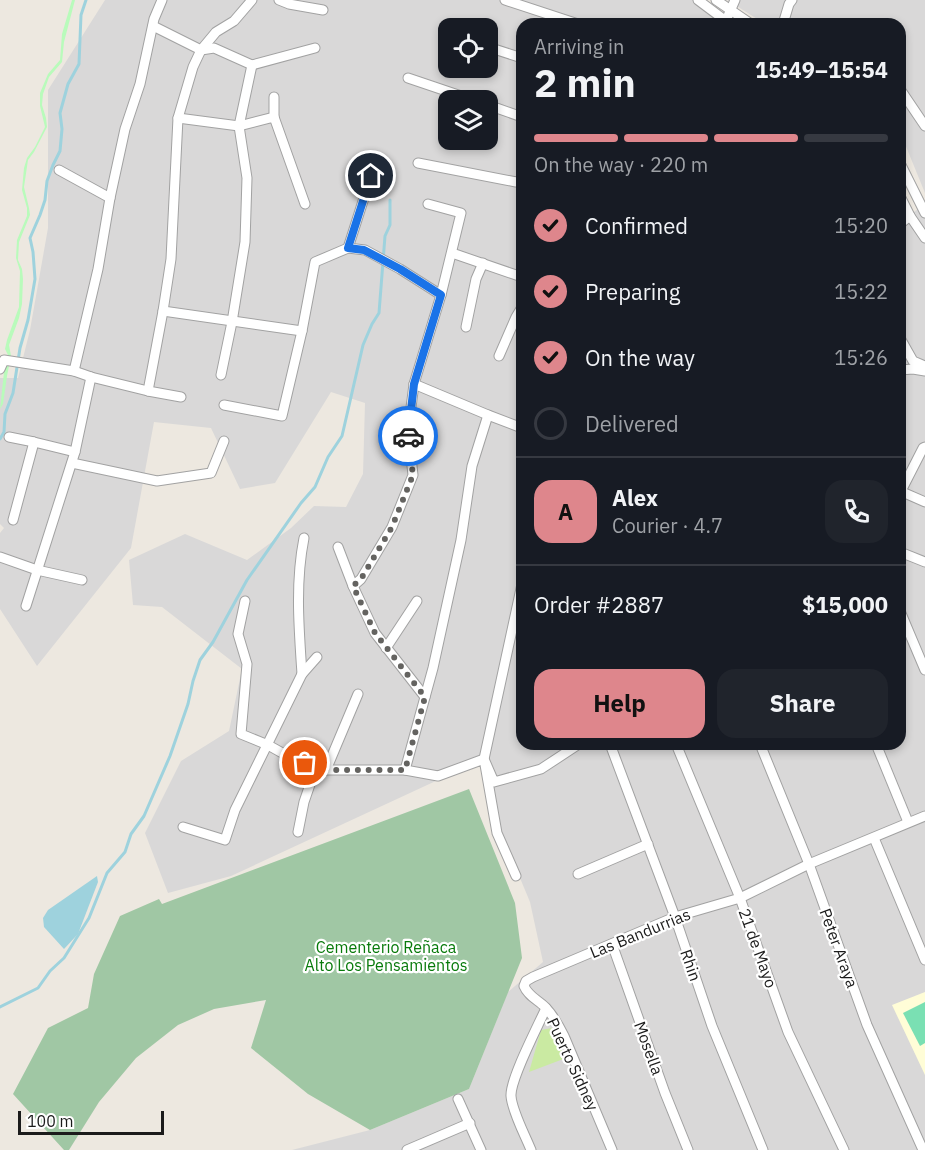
<!DOCTYPE html>
<meta charset="utf-8">
<style>
:root{--surface:#171b24;--page:#20242c;--text:#f1f3f6;--muted:#9ea1a6;--line:#363941;--accent:#de868c}
body{margin:0;font-family:"IBM Plex Sans",sans-serif;background:var(--page);color:var(--text);height:100vh;display:flex;flex-direction:column;font-size:22px;white-space:nowrap}
*{box-sizing:border-box;margin:0}
p{font-size:20px;color:var(--muted)}
.icon{flex:none;width:33px;height:33px;fill:none;stroke:currentColor;stroke-width:2;stroke-linecap:round;stroke-linejoin:round}
.map{position:relative;flex:1;overflow:hidden}
.panel{position:absolute;left:516px;top:18px;width:390px;height:732px;display:flex;flex-direction:column;background:var(--surface);border-radius:18px;box-shadow:0 3px 9px #0003}
.panel>*{flex:none}
.fabs{position:absolute;left:438px;top:18px;display:grid;gap:12px}
.fabs a{display:grid;place-items:center;width:60px;height:60px;border-radius:12px;background:var(--surface);box-shadow:0 3px 9px #0003;font-size:30px}
.scale{position:absolute;left:18px;bottom:15px;width:146px;box-sizing:border-box;padding-left:6px;border:3px solid #1b1b1b;border-top:0;font-size:16px;line-height:21px;white-space:nowrap;color:#1b1b1b;-webkit-text-stroke:4px #fff;paint-order:stroke}
.pin{position:absolute;display:grid;place-items:center;width:51px;height:51px;color:#fff;margin:-26px;border:3px solid #fff;border-radius:50%;box-shadow:0 2px 6px #0007}
.courier{position:absolute;display:grid;place-items:center;width:60px;height:60px;margin:-30px;border:4px solid #1a73e8;border-radius:50%;background:#fff;color:#222;box-shadow:0 2px 8px #0007}
.overview em{font-style:normal;font-weight:700}
.overview div{display:flex;flex-direction:column-reverse}
.overview{display:flex;align-items:center;justify-content:space-between;height:102px;padding:0 18px}
h1{font-size:39px;font-weight:700;line-height:45px}
.bar{display:grid;grid-template-columns:repeat(4,1fr);gap:9px 6px;align-content:center;height:72px;padding:0 18px}
.bar i{height:8px;border-radius:4px;background:var(--line)}
.bar .on{background:var(--accent)}
.bar p{grid-column:span 4}
.line{display:flex;align-items:center;gap:15px;padding:0 18px;border-top:2px solid var(--line)}
.line div{flex:1}
.round{display:grid;place-items:center;flex:none;width:63px;height:63px;border-radius:18px;background:var(--page)}
ol{padding:0 18px;list-style:none}
li{display:flex;align-items:center;gap:18px;height:66px}
li p{margin-inline-start:auto}
li .icon{padding:6px;border-radius:50%;background:var(--accent);color:#111;stroke-width:4}
li:last-child{color:var(--muted)}
li i{width:33px;height:33px;border:3px solid var(--line);border-radius:50%}
.action{display:flex;gap:12px;margin-top:auto;padding:12px 18px}
.action a{flex:1;height:69px;border-radius:18px;background:var(--accent);color:#111;font-size:24px;font-weight:700;line-height:69px;text-align:center}
.action a+a{background:var(--page);color:var(--text)}
.map>svg:first-child{display:block}
.residential{fill:#d9d8d8;fill-rule:evenodd}
.education{fill:#fffdd7}
.grass{fill:#caeaa2}
.cemetery{fill:#a0c7a4}
.park{fill:#b9fbbb}
.pitch{fill:#7ae0b3}
.water{fill:#9ed2dd}
.lines{fill:none;stroke-linecap:round;stroke-linejoin:round}
.stream{stroke:#9ed2dd;stroke-width:3}
.minor-casing{stroke:#a2a2a2;stroke-width:11}
.minor{stroke:#fff;stroke-width:9}
.done{stroke:#646360;stroke-width:6;stroke-dasharray:0 10.8}
.route{stroke:#1a73e8;stroke-width:8}
.labels{text-anchor:middle;dominant-baseline:central;stroke-width:4.5;stroke-linejoin:round;paint-order:stroke}
.street-label{font-size:16px;fill:#1b1b1b;stroke:#fff}
.park-label{font-size:16px;fill:#087a0b;stroke:#fff}
</style>
<div class="map">
<svg width="925" height="1150" viewBox="0 0 925 1150">
<rect width="100%" height="100%" fill="#ede8e0"/>
<g class="residential">
<path d="M105,0H693L725,24H522V744H900V222L925,204V1150H292L370,1130L469,1089L508,992L543,962L530,902L500,830L479,761L231,876L168,893L145,833L181,761L229,731L242,669L162,607L133,605L129,560L185,534L247,560L291,528L314,506L346,507L363,474L365,403L331,392L275,483L240,489L211,428L154,422L131,548L37,666L0,609V533L4,528L0,524V378H18L30,330L48,228V90ZM448,28H488V68H448ZM448,100H488V140H448Z"/>
<path d="M727,0H925V193L905,144L900,138V24H765Z"/>
</g>
<path class="education" d="M925,992V1075L892,1005Z"/>
<path class="grass" d="M552,1028L566,1058L529,1072L541,1030Z"/>
<path class="cemetery" d="M469,789L515,903L522,958L469,1089L370,1130L308,1094L251,1048L266,1000L214,1009L178,1025L136,1058L99,1102L69,1150H64L13,1094L48,1028L88,1008L94,974L120,916L159,899L162,904Z"/>
<path class="park" d="M72,0H75L64,42L62,62L49,77L43,94L42,105L46,118L47,127L34,152L28,160L24,187L29,208L30,215L19,242L18,260L22,269L23,279L22,304L19,318L9,345L11,356L7,376L3,404L0,409L4,372L9,357L5,349L7,340L19,307L20,271L16,258L17,240L27,216V208L22,190L24,168L27,158L35,147L45,127L40,106V93L48,74L60,60L62,34Z"/>
<path class="pitch" d="M925,1002V1043L920,1046L903,1013Z"/>
<path class="water" d="M97,876L98,882L78,934L64,949L44,927L43,918L48,910Z"/>
<g class="lines">
<g class="stream">
<path d="M0,439L4,432L5,414L13,393L20,348L28,320L35,279L33,252L30,238L40,215L45,200L47,181L53,165L60,151L62,129L60,113L68,84L79,64L81,15L86,0"/>
<path d="M0,1007L38,988L50,971L64,958L89,918L107,873L125,852L131,834L144,816L170,756L188,704L193,681L200,660L213,642L247,580L301,503L315,487L328,457L342,436L363,345L372,324L379,313L385,236L390,225V200"/>
</g>
<defs>
<g id="minor">
<path d="M279,0L289,4L323,10"/>
<path d="M505,0L578,24"/>
<path d="M698,0L730,24"/>
<path d="M716,0L751,24"/>
<path d="M728,16L735,0"/>
<path d="M783,24L789,4L792,0"/>
<path d="M153,26L201,50L214,48L252,65L315,48"/>
<path d="M448,28V29"/>
<path d="M488,47L522,58"/>
<path d="M408,78L473,100"/>
<path d="M900,89L925,126"/>
<path d="M274,97V117"/>
<path d="M488,105L522,117"/>
<path d="M178,118L239,126L274,117L305,204"/>
<path d="M418,163L516,182L522,180"/>
<path d="M900,163L925,213"/>
<path d="M59,170L110,198"/>
<path d="M900,196L910,216L925,238"/>
<path d="M900,224L910,216"/>
<path d="M348,248L371,176"/>
<path d="M452,253L522,277"/>
<path d="M163,311L302,331"/>
<path d="M466,327L476,279L483,263"/>
<path d="M900,338L913,361L925,366"/>
<path d="M499,356L516,317L522,307"/>
<path d="M0,369L4,360L74,371L91,377L148,391L181,397"/>
<path d="M900,370L913,369L925,371"/>
<path d="M74,371L98,269L110,198L125,129L140,84L154,19L162,0"/>
<path d="M221,375L232,322L245,242L247,178L239,126L252,65"/>
<path d="M414,384L488,415L522,428"/>
<path d="M148,391L163,311L171,259L178,118L193,67L201,50L216,32L234,21L252,0"/>
<path d="M224,405L282,416L302,331L315,262L348,248L365,250L400,269L441,295"/>
<path d="M9,437L34,442L75,452"/>
<path d="M72,463L157,481L211,473L224,441"/>
<path d="M900,491L925,502"/>
<path d="M900,493L923,448L925,447"/>
<path d="M13,520L34,442"/>
<path d="M338,547L353,586L375,633L425,697"/>
<path d="M900,552L925,562"/>
<path d="M0,557L37,570L82,580"/>
<path d="M353,586L361,579L392,527L413,475L408,431L414,384L441,295L461,213L428,204"/>
<path d="M245,601L238,634L247,664L241,734L268,745L293,759L326,770H405L438,776L484,759L494,782L541,769L579,744"/>
<path d="M26,606L75,452L91,377"/>
<path d="M900,611L925,670"/>
<path d="M386,648L417,601"/>
<path d="M302,674C299,629 295,583 304,538"/>
<path d="M610,744L675,917L712,1026L763,1150"/>
<path d="M676,744L740,898L788,1032L844,1150"/>
<path d="M760,744L809,864L867,1025L923,1150"/>
<path d="M876,744L908,822"/>
<path d="M326,770L358,694"/>
<path d="M405,770L433,668L461,540L472,466L488,415"/>
<path d="M183,827L225,840L235,810L302,674L317,657"/>
<path d="M298,832L304,802L316,767"/>
<path d="M874,838L925,960"/>
<path d="M578,874L648,844"/>
<path d="M516,876L497,833L484,759L522,584"/>
<path d="M612,944L665,1093L688,1150"/>
<path d="M458,1099L481,1150"/>
<path d="M407,1150L470,1123"/>
<path d="M531,1150C525,1135 512,1111 511,1096C510,1079 538,1026 546,1008"/>
<path d="M612,1150L564,1036C559,1026 553,1015 545,1007C538,1000 528,996 524,986L526,981L533,977L675,917L740,898L809,864L925,816"/>
</g>
</defs>
<use href="#minor" class="minor-casing"/>
<use href="#minor" class="minor"/>
</g>
<g class="lines">
<path class="done" d="M305,763L326,770H405L425,697L375,633L353,586L361,579L392,527L413,475L408,436"/>
<path class="route" d="M371,176L348,248L364,250L400,269L441,295L414,384L408,436"/>
</g>
<g class="labels">
<g class="street-label">
<text transform="translate(640 933) rotate(-22)">Las Bandurrias</text>
<text transform="translate(758 948) rotate(70)">21 de Mayo</text>
<text transform="translate(839 948) rotate(70)">Peter Araya</text>
<text transform="translate(691 965) rotate(71)">Rhin</text>
<text transform="translate(649 1048) rotate(70)">Mosella</text>
<text transform="translate(573 1064) rotate(65)">Puerto Sidney</text>
</g>
<g class="park-label">
<text x="386" y="947">Cementerio Reñaca<tspan x="386" dy="18">Alto Los Pensamientos</tspan></text>
</g>
</g>
</svg>
<div class="fabs">
<a><svg class="icon" aria-label="locate" viewBox="0 0 24 24"><circle cx="12" cy="12" r="6"/><path d="M12 2v4M12 18v4M2 12h4M18 12h4"/></svg></a>
<a><svg class="icon" aria-label="layers" viewBox="0 0 24 24"><path d="M12 4l9 5-9 5-9-5zM3 14l9 5 9-5"/></svg></a>
</div>
<div class="scale">100 m</div>
<div class="pin" style="left:305px;top:763px;background:#ea580c"><svg class="icon" aria-label="bag" viewBox="0 0 24 24"><path d="M5 8h14l-1 12H6zM9 8a3 3 0 0 1 6 0"/></svg></div>
<div class="pin" style="left:371px;top:176px;background:#1f2937"><svg class="icon" aria-label="home" viewBox="0 0 24 24"><path d="M3 11l9-7 9 7M6 9v11h12V9"/></svg></div>
<div class="courier" style="left:408px;top:436px"><svg class="icon" aria-label="car" viewBox="0 0 24 24"><path d="M5 17H2v-5l4-1 3-4h7l3 4 3 1v5h-3M9 17h6M6 11h13"/><circle cx="7" cy="17" r="2"/><circle cx="17" cy="17" r="2"/></svg></div>
<section class="panel">
<div class="overview"><div><h1>2 min</h1><p>Arriving in</p></div><em>15:49–15:54</em></div>
<div class="bar"><i class="on"></i><i class="on"></i><i class="on"></i><i></i><p>On the way · 220 m</p></div>
<ol>
<li><svg class="icon" aria-label="check" viewBox="0 0 24 24"><path d="M5 12l5 5 9-10"/></svg>Confirmed<p>15:20</p></li>
<li><svg class="icon" aria-label="check" viewBox="0 0 24 24"><path d="M5 12l5 5 9-10"/></svg>Preparing<p>15:22</p></li>
<li><svg class="icon" aria-label="check" viewBox="0 0 24 24"><path d="M5 12l5 5 9-10"/></svg>On the way<p>15:26</p></li>
<li><i></i>Delivered</li>
</ol>
<div class="line" style="height:108px"><b class="round" style="background:var(--accent);color:#111">A</b><div><b>Alex</b><p>Courier · 4.7</p></div><a class="round"><svg class="icon" aria-label="phone" viewBox="0 0 24 24"><path d="M5 4h4l2 5-3 2q2 4 5 5l2-3 5 2v4C11 20 4 13 5 4z"/></svg></a></div>
<div class="line" style="height:78px"><div>Order #2887</div><b>$15,000</b></div>
<div class="action"><a>Help</a><a>Share</a></div>
</section>
</div>
